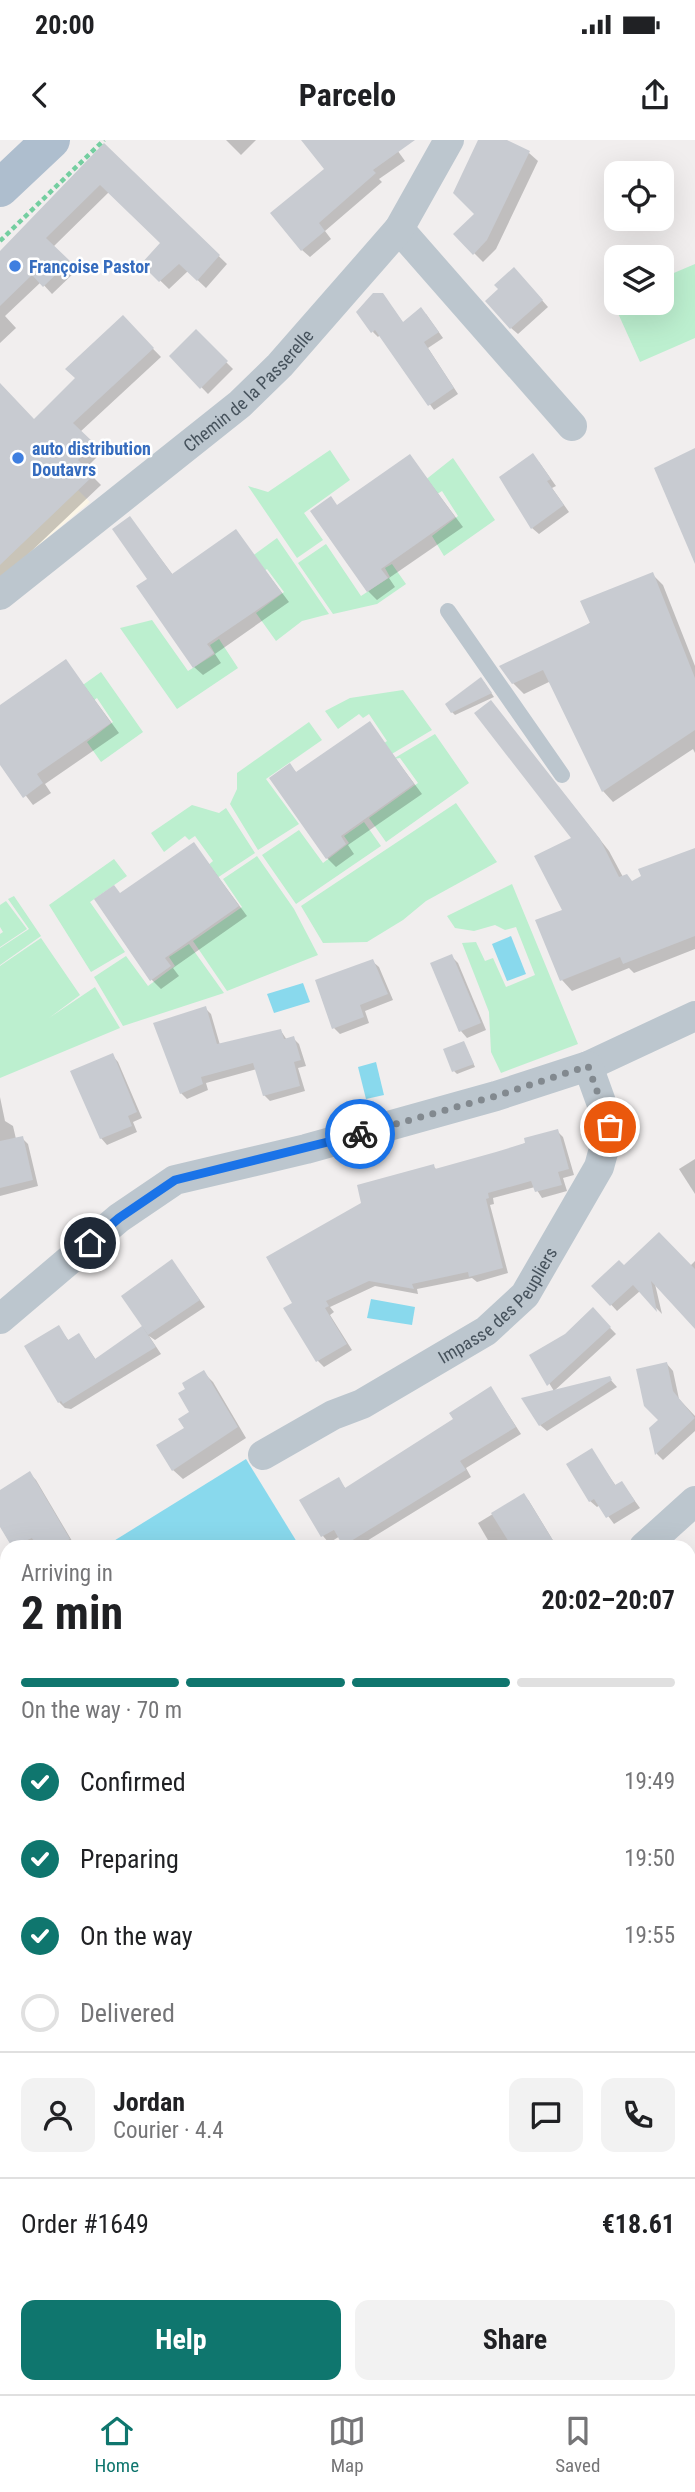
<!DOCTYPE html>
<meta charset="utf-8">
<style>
:root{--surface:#fff;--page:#f2f2f2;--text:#202124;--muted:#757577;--line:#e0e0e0;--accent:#0f766e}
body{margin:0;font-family:"Roboto Condensed",sans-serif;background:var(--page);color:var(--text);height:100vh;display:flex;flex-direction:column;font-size:26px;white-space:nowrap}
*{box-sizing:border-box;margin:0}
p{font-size:23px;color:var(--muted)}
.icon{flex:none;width:38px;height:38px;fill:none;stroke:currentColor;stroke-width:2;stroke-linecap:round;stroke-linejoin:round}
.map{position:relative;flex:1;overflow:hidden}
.side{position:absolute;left:0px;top:1400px;width:696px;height:854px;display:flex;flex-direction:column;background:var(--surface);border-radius:21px 21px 0 0;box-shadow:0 7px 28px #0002}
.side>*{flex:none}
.buttons{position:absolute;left:604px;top:21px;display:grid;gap:14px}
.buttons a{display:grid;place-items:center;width:70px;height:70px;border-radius:14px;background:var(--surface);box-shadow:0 7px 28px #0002;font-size:35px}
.pin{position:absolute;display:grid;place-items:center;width:60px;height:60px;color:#fff;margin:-30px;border:4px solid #fff;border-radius:50%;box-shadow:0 2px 7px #0007}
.courier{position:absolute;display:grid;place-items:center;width:70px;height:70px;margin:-35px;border:5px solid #1a73e8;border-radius:50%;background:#fff;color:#222;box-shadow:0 2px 9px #0007}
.head em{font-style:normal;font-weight:700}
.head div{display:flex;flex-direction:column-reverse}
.head{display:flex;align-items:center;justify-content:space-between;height:119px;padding:0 21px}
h1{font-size:46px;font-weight:700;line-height:52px}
.bar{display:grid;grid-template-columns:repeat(4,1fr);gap:10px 7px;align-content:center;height:84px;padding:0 21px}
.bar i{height:9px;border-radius:5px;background:var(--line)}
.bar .active{background:var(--accent)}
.bar p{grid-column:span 4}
.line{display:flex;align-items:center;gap:18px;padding:0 21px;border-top:2px solid var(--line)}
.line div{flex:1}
.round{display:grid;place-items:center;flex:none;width:74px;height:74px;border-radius:14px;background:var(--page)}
ol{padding:0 21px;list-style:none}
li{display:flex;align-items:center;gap:21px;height:77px}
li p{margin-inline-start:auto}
li .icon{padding:7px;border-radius:50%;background:var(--accent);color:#fff;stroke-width:4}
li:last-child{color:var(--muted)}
li i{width:38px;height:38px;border:4px solid var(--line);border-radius:50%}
.button{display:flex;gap:14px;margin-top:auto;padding:14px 21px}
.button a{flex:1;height:80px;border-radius:14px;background:var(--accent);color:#fff;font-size:28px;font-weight:700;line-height:80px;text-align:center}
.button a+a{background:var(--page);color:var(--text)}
.status{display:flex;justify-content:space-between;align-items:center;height:49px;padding:0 35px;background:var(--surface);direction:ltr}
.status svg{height:19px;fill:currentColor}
header{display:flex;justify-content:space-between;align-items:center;height:91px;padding:0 21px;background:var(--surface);font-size:32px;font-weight:700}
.tab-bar{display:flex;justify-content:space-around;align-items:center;height:98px;border-top:2px solid var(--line);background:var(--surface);font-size:19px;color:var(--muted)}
.tab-bar a{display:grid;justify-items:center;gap:4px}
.tab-bar .active{color:var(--accent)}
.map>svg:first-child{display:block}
.commercial{fill:#fcf6e7}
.green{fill:#bcefcf}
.water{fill:#89d9ed}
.shadow{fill:#0003}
.building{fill:#c8cbd1}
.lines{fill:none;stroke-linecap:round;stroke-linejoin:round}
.path{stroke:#74cea0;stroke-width:4.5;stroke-dasharray:5 3.5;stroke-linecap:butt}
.service{stroke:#bcc6ce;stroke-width:16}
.minor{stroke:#bcc6ce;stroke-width:30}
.primary{stroke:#aebece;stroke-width:38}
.done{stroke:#82898f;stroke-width:7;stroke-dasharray:0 12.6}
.route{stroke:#1a73e8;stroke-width:9}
.shop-dot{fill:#3f7fe0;stroke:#fff;stroke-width:2.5}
.labels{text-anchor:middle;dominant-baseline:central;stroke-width:5;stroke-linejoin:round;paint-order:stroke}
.shop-label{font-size:18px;font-weight:bold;fill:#366cbe;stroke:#fff;text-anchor:start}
.street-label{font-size:18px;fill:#46525c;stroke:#fff}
</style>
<div class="status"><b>20:00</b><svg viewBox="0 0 49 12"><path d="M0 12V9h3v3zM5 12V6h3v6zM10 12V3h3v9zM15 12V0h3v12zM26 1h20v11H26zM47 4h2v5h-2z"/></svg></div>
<header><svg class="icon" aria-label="back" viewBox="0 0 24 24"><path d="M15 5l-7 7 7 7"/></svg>Parcelo<svg class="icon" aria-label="share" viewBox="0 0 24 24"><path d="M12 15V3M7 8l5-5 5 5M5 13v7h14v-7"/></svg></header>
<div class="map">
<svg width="695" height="2254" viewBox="0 0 695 2254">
<rect width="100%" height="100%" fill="#f1eeee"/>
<path class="commercial" d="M0,272L90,362L0,438Z"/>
<g class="green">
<path d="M695,124V198L640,222L612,160L616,158V163H662V138Z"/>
<path d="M330,310L350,340L304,373L323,400L297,418L248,346L268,352Z"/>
<path d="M453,318L495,380L444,416L432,396L458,376L442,351L434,356L424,341Z"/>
<path d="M277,398L329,474L302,481L276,501L256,473L284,452L267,429L261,433L251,417Z"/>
<path d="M326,404L361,456L390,437L385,428L392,424L406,444L377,464L333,474L298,423Z"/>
<path d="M152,480L188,531L215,514L210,505L219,499L238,528L177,569L120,488Z"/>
<path d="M101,532L143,592L101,622L87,602L113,582L97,558L90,563L80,547Z"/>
<path d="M403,550L432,590L390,615L383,604L387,601L369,574L363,578L359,574L338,589L325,571L350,558Z"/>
<path d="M309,582L322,600L266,639L299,684L258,710L230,664L237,649V633Z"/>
<path d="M435,594L469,643L386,702L369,678L418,643L400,618L393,619Z"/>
<path d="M456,663L497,722L426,761L403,780L367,802L323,803L301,766Z"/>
<path d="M192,665L219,673L226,668L255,713L214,740L206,727L213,721L195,696L189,700L185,696L164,712L151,693Z"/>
<path d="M364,682L381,706L296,764L262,715L299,690L323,723L349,703L344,696Z"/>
<path d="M257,716L294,769L318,815L227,851L193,801L242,767L223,739Z"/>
<path d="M114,719L127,736L90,762L125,812L91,832L49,765Z"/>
<path d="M512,744L578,904L501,933L491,912L489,872L462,803L476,802L485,821L493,818L506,847L535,835L516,787L505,790L495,785L474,791L455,788L447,776Z"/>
<path d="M14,756L41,796L0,825V808L29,789L8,759Z"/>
<path d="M6,761L27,789L0,807V794L3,792L0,787V765Z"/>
<path d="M41,798L80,855L49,878L95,847L120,888L0,938V826Z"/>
<path d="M189,804L224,853L123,886L94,837L126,816L148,846L175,826L169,817Z"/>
<path d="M0,1693L7,1705V1792L0,1795V1736L6,1732L0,1722Z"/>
<path d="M210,2247H254L257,2252L266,2254L277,2247H290L295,2254H207L205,2250Z"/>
</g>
<g class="water">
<path d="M511,796L526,834L507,841L492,804Z"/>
<path d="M303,843L310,862L274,873L267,854Z"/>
<path d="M376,922L384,955L366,959L358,927Z"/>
<path d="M371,1159L415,1167L412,1185L367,1178Z"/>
<path d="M246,1319L300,1407H104Z"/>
</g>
<g class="shadow">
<path d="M226,0H256L241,15Z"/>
<path d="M303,0H390L405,21L379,39L382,42L325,91L331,99L310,117L302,110L327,29Z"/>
<path d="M480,0H503L529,13L538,21L496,109L483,122L455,94L476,74Z"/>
<path d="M104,6L227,124L206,148L188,131L169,149L143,124L163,103L109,52L53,107L77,130L52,154L41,142L5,176L16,188L0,203V113Z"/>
<path d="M521,136L548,167L518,194L511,188Z"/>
<path d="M383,155L404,184L426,174L443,198L428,208L458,254L434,270L380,195L378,197L373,192Z"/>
<path d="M123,178L161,217L80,292L101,313L85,329L101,345L0,441V248L34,281L77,239Z"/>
<path d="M196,192L233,229L208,254L171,216Z"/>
<path d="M410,316L463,387L389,438L395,447L377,460L368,451L338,366Z"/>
<path d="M539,322L556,346L552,348L569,372L539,394L532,388Z"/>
<path d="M130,378L173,435L236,392L289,462L215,514L221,523L203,535L194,527Z"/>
<path d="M652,434L663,445L695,526V613L693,609L613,662L603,651L551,541L524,554L513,543Z"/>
<path d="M66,521L119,593L45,644L51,653L33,665L0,622V567Z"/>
<path d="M484,542L494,557L455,575L452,572Z"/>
<path d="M491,562L609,711L623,737L633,743L695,710V809L634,833L629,828L572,851L562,840L538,781L564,771L573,699Z"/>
<path d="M369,583L422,654L348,705L354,714L336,727L327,718L290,626L297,633Z"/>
<path d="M194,704L247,776L173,828L179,836L161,849L152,840L121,755Z"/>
<path d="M451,816L458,823L486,890L467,898L461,891Z"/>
<path d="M372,821L379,827L393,860L365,871L369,883L340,894L334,888Z"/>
<path d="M205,868L211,874L220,905L281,891L287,900L293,898L299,904L306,926L298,928L305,951L270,961L264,955L257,929L206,943L208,950L187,959L181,953L155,884Z"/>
<path d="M464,903L475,927L457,934L454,931Z"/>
<path d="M112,915L118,922L142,978L133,982L137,992L107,1005L101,998Z"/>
<path d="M0,957L5,981L13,986L16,999L22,998L28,1004L38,1046L0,1056Z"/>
<path d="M557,991L563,997L574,1035L563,1038L567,1051L542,1058L535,1047L493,1058L494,1064L490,1065L508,1133L477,1142L472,1138L417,1149L418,1154L375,1146L330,1167L334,1172L330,1175L352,1210L324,1227L318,1221L294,1164L433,1026L437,1030L497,1014Z"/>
<path d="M695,1019V1054L679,1029Z"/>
<path d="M172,1121L205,1167L155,1200L149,1196L161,1214L71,1269L65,1268L59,1262L58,1187L69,1201L79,1195L96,1220L141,1189Z"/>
<path d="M695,1121V1187L655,1144L662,1174L640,1151L617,1171L594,1146L624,1128L690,1126Z"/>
<path d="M593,1170L616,1194L554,1251L532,1216L566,1195Z"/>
<path d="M667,1224L673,1231L679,1259L695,1276V1291L663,1320L657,1314L651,1288L660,1280Z"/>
<path d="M203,1232L213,1242L246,1298L183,1339L173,1330L192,1273L187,1249Z"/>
<path d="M609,1238L617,1247L547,1291L540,1285Z"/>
<path d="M491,1248L521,1294L466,1328L471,1337L357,1407H347L340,1396L329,1403L323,1396L302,1361L338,1339L346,1349L455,1279Z"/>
<path d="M591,1310L616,1346L622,1343L640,1368L614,1384L600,1365L597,1367L590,1361Z"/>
<path d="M30,1334L36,1340L75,1406L14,1407L0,1384V1352Z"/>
<path d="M524,1355L529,1361L557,1407H492L478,1383Z"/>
<path d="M695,1428V1530L690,1533V1430Z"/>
<path d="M0,1449L6,1459L0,1462Z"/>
<path d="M0,1658L7,1670V1723L0,1728Z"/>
<path d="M695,1797V1879L691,1882L690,1800Z"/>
<path d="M690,2000L691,2003L695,2001V2083L690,2074Z"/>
<path d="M691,2222L695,2227V2254H660L655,2247H690Z"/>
<path d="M7,2227V2247H28L31,2254H0V2230Z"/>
<path d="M102,2247H140L128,2254H106Z"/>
<path d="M196,2247H235L240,2254H185Z"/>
<path d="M504,2247H546L550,2254H509Z"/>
</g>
<g class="building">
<path d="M301,0H415L373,30L376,33L319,83L325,91L301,111L270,73L324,29Z"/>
<path d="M478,0H507L530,11L487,100L473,115L453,94L474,74L453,53Z"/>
<path d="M104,3L220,115L197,141L179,124L159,142L141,124L160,103L100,45L46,98L70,121L43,147L32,135L0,166V111Z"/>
<path d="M514,127L543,160L510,189L485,161L498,149L494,145Z"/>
<path d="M373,153H383L403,182L421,167L439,192L424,202L454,248L428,266L375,190L371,193L356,172Z"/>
<path d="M123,175L154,208L73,283L94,303L78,320L94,335L0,425V243L34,279L75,238L65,229Z"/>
<path d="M196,189L228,221L200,249L169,216Z"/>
<path d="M695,308V424L654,328Z"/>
<path d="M533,313L551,339L547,341L564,365L531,389L499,337Z"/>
<path d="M410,314L455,377L381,429L388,438L367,452L310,371L331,356L337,365Z"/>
<path d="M130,376L172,434L236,389L282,453L207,504L214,513L193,528L136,446L147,439L112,389Z"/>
<path d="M653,432L695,538V590L602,652L543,530L512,544L499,526L590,483L580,461Z"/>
<path d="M66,519L111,583L37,634L43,643L23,658L0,625V565Z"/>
<path d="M481,537L492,553L451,573L445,564Z"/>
<path d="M491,560L600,699L619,737L627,734L632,741L641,736L638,729L695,708V796L623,824L620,817L560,841L535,780L562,770L534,716L571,698L474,573Z"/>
<path d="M370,581L414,644L341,696L346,704L326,719L269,638L290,623L296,632Z"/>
<path d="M194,702L239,766L165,818L171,826L150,841L94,759L114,745L120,753Z"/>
<path d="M452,814L481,883L459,892L430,823Z"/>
<path d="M373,819L388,854L360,865L364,877L332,889L315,840Z"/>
<path d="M206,866L217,904L281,889L284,899L294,896L301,920L294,922L300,946L263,956L253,923L201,937L203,944L180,954L153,883Z"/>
<path d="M464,901L474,924L452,932L443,909Z"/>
<path d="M113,913L137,972L128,976L132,986L100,999L70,931Z"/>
<path d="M558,989L569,1029L558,1032L562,1045L535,1052L531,1041L488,1053L489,1058L486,1059L503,1128L469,1137L468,1132L412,1144L414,1149L369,1141L326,1161L329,1166L325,1168L347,1204L316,1222L283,1168L292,1163L266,1117L361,1063L357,1045L434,1024L435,1029L496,1012L525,1003L524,998Z"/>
<path d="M23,996L33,1040L0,1048V1001Z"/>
<path d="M659,1092L695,1129V1189L651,1141L657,1172L633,1145L610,1166L591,1146L619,1120L624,1125Z"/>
<path d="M172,1119L200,1160L148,1195L121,1156Z"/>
<path d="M593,1167L611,1187L547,1246L529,1215L565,1194Z"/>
<path d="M59,1185L68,1200L79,1193L95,1219L142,1186L156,1207L63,1264L61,1261L58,1263L24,1206Z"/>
<path d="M667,1222L673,1251L695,1278L655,1315L649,1288L658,1280L644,1266L636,1229Z"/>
<path d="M204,1230L238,1287L172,1331L156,1305L184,1288L178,1279L189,1272L178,1253L185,1249L182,1243Z"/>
<path d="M610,1236L612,1240L539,1286L521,1258Z"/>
<path d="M491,1246L516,1287L460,1321L466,1330L343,1406L334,1390L321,1397L299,1360L339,1337L345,1348L453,1279L449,1273Z"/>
<path d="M592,1308L615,1345L622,1341L635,1361L606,1378L594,1359L589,1362L566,1324Z"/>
<path d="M30,1331L70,1399L57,1407H37L32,1398L12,1407L0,1387V1350Z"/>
<path d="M524,1353L557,1407H512L491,1373Z"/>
</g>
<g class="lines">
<path class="path" d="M0,101L104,0"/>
<g class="service">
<path d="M448,471L562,635"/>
<path d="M690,2154L695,2163"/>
</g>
<g class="minor">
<path d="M399,89L572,286"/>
<path id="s1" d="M0,455L240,264L280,225L399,89L449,0"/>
<path d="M0,1179L119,1078L175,1040L306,1009L496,956L588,926L695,876"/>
<path id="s2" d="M263,1315L333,1275L362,1264L486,1191L525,1155L599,1027L610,987L588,926"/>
<path d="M644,1407L695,1361"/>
<path d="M0,1836L7,1845"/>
<path d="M690,1916L695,1912"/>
<path d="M446,2247L450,2254"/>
</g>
<path class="primary" d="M0,48L51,0"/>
</g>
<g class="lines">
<path class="done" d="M360,994L496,956L588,926L610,987"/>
<path class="route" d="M90,1103L119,1078L175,1040L360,994"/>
</g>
<g class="shop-dot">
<circle cx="15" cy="126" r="7"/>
<circle cx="18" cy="318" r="7"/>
</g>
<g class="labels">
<g class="shop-label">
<text x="29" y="126">Françoise Pastor</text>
<text x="32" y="308">auto distribution<tspan x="32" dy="21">Doutavrs</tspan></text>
</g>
<g class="street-label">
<text stroke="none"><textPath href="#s1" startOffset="322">Chemin de la Passerelle</textPath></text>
<text stroke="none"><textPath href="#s2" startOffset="282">Impasse des Peupliers</textPath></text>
</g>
</g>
</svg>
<div class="buttons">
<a><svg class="icon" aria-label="locate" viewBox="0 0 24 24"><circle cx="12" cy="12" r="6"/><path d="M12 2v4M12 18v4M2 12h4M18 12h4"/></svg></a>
<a><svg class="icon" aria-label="layers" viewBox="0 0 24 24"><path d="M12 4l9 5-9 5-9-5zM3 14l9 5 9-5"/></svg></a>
</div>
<div class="pin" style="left:610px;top:987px;background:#ea580c"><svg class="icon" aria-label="bag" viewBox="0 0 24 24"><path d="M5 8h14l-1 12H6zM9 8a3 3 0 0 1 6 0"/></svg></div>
<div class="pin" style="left:90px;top:1103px;background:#1f2937"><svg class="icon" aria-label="home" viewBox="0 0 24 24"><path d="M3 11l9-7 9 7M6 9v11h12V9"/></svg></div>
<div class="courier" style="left:360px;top:994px"><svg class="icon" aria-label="bike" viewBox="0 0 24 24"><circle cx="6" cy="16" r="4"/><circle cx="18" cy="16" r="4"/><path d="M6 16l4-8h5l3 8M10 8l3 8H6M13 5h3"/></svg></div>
<section class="side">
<div class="head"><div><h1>2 min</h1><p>Arriving in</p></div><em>20:02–20:07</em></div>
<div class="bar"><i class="active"></i><i class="active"></i><i class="active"></i><i></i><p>On the way · 70 m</p></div>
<ol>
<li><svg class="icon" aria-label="check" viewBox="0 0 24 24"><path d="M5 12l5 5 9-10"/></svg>Confirmed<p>19:49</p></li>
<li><svg class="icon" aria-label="check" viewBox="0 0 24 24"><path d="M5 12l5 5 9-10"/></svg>Preparing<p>19:50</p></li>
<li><svg class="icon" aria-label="check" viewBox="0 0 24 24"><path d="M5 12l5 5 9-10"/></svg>On the way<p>19:55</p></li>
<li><i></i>Delivered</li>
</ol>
<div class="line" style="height:126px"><a class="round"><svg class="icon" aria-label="person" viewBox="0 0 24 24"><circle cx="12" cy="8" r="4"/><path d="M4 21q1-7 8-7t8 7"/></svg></a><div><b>Jordan</b><p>Courier · 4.4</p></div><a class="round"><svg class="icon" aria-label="chat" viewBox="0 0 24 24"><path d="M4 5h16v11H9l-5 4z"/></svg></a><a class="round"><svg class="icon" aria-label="phone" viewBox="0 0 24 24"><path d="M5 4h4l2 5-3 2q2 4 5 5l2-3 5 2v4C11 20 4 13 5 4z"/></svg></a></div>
<div class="line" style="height:91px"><div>Order #1649</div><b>€18.61</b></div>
<div class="button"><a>Help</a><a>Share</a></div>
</section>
</div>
<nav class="tab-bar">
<a class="active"><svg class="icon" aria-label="home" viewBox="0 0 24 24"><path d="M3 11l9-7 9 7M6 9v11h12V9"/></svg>Home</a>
<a><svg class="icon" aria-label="map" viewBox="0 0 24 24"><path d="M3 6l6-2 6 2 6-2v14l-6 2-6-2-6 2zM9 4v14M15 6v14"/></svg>Map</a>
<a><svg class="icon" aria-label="saved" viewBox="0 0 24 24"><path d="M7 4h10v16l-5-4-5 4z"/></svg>Saved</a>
</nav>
